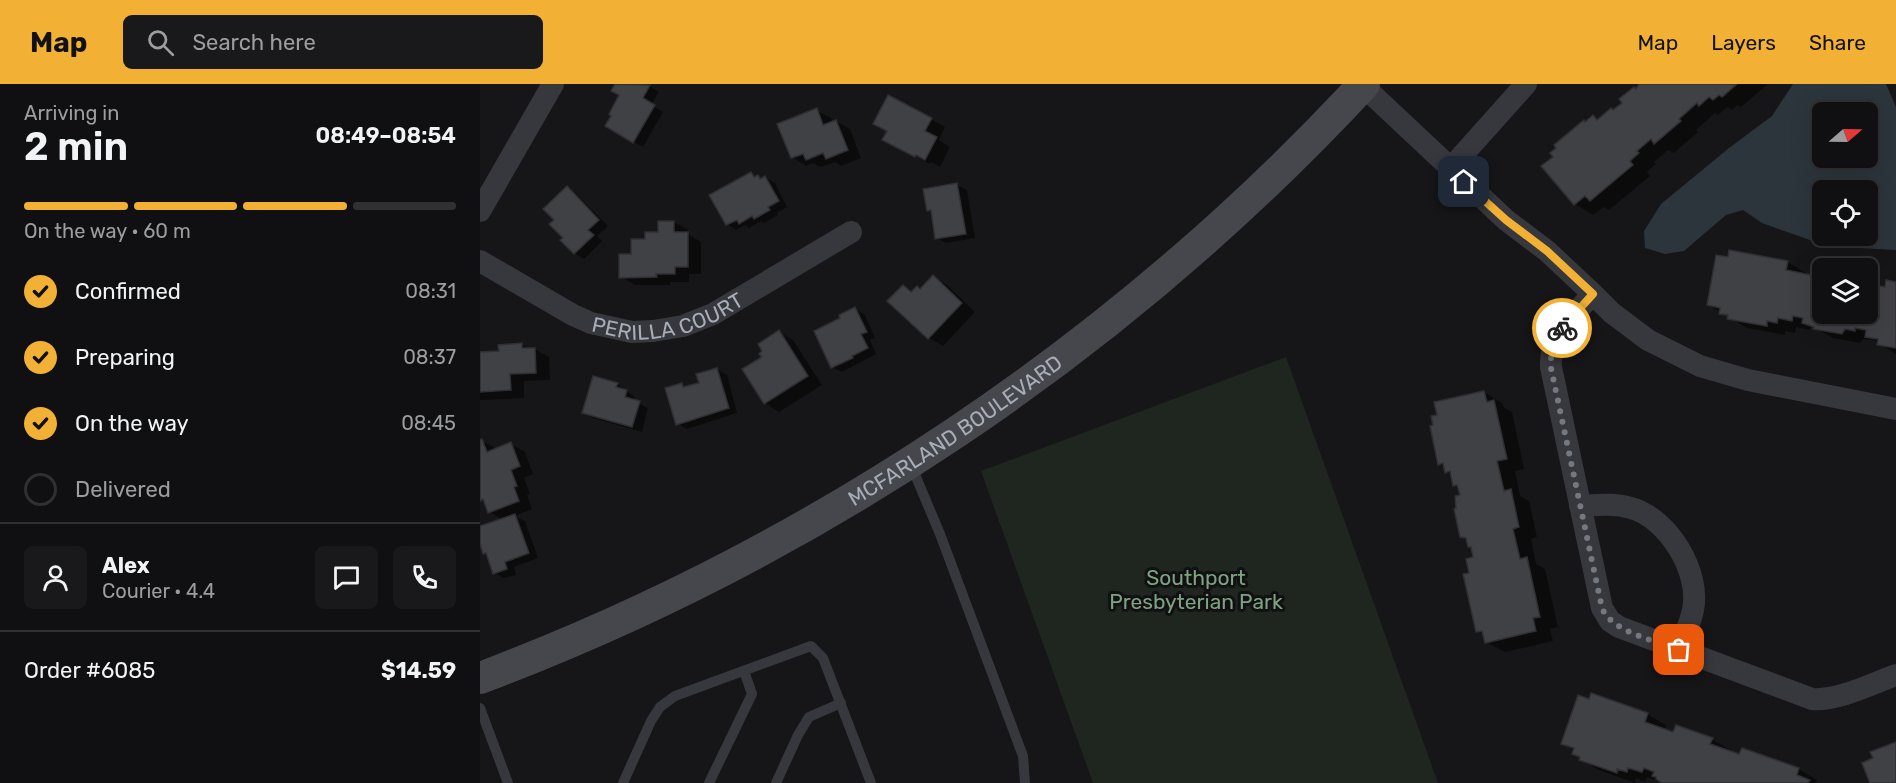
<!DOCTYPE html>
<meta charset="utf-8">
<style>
:root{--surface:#101012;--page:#19191b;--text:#f1f3f6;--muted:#9c9d9f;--line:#303032;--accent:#f2b134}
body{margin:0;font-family:Rubik,sans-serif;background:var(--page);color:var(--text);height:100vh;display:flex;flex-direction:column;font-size:22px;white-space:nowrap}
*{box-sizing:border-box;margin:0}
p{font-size:20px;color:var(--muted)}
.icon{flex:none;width:33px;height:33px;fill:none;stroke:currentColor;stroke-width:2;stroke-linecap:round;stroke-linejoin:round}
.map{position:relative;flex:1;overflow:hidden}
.side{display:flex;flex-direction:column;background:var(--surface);width:480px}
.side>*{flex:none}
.needle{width:39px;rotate:70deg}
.tools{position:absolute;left:1332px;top:18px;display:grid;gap:12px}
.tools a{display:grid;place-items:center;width:66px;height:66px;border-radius:9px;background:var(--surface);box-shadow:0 6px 24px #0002,0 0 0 2px var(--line);font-size:30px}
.pin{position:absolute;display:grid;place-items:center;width:51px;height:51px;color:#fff;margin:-26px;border-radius:12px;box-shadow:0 3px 9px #0006}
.courier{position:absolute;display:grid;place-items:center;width:60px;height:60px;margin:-30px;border:4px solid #f2b134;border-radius:50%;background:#fff;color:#222;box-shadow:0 2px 8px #0007}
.head em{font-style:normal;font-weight:600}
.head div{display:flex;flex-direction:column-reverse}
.head{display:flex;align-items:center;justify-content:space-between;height:102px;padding:0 24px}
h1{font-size:39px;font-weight:600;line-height:45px}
.bar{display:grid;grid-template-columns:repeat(4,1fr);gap:9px 6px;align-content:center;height:72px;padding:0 24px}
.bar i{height:8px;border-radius:4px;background:var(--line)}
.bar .current{background:var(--accent)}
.bar p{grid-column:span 4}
.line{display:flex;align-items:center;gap:15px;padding:0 24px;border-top:2px solid var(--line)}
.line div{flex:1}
.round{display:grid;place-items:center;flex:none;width:63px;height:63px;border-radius:9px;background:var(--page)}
ol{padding:0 24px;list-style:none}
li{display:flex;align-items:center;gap:18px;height:66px}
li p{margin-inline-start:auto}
li .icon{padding:6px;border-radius:50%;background:var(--accent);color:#111;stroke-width:4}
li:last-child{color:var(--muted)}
li i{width:33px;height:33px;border:3px solid var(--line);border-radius:50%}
header{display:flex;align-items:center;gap:36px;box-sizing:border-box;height:84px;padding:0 30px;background:var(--accent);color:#111}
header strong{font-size:28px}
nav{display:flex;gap:33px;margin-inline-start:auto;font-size:21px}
.search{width:420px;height:54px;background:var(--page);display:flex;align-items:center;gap:15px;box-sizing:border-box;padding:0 21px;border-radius:9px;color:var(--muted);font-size:22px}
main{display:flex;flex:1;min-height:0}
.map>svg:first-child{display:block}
.green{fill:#1e261f}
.water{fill:#2c353c;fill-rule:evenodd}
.shadow{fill:#0007}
.building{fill:#404145;stroke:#303034;stroke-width:1.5}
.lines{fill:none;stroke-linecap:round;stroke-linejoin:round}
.lane{stroke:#37383d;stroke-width:10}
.street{stroke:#37383d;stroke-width:22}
.secondary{stroke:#45474d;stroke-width:32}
.done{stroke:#757880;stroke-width:6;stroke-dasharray:0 10.8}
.route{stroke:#f2b134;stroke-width:8}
.labels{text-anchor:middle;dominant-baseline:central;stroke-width:6;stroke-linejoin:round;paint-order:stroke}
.street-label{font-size:21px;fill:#a8adb8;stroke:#111113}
.park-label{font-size:21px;fill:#7fa381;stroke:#111113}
</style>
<header>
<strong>Map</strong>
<div class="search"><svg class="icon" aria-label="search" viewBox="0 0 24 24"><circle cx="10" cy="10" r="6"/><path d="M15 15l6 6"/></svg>Search here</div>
<nav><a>Map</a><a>Layers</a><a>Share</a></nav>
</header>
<main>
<section class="side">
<div class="head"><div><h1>2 min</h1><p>Arriving in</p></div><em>08:49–08:54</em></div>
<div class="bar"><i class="current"></i><i class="current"></i><i class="current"></i><i></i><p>On the way · 60 m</p></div>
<ol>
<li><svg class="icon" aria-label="check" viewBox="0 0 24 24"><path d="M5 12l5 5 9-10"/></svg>Confirmed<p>08:31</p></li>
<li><svg class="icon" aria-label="check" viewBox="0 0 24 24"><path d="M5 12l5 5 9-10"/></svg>Preparing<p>08:37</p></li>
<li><svg class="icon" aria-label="check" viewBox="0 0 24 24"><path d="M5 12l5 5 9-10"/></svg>On the way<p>08:45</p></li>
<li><i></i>Delivered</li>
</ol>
<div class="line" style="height:108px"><a class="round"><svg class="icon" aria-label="person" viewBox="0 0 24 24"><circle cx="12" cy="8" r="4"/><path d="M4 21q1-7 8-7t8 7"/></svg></a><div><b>Alex</b><p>Courier · 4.4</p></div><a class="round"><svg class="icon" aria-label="chat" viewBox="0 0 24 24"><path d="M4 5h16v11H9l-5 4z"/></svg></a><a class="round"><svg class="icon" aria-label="phone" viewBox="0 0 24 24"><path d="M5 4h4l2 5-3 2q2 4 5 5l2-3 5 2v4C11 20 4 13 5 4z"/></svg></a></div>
<div class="line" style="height:78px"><div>Order #6085</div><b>$14.59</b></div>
</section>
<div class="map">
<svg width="1416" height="699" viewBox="0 0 1416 699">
<rect width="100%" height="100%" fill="#161618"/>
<path class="green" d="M806,273L958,699H613L501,387Z"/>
<path class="water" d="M1313,0H1406L1416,23V166L1380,164L1330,156L1282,139L1263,126L1246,131L1204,167L1185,170L1165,164L1164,147L1181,120L1249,64L1292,32ZM1342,28H1388V74H1342ZM1342,106H1388V152H1342Z"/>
<g class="shadow">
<path d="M136,0H166L179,8L171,21L183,28L163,63L127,42L141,11L133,6Z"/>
<path d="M1163,0H1288L1261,23L1257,21L1252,26L1247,23L1238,31L1235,29L1216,46L1218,48L1194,69L1188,66L1174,78L1176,80L1167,88L1170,92L1129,126L1123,123L1113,131L1095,120L1063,82L1075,74L1113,33L1119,36L1134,28Z"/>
<path d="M336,26L351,34L353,39L356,37L370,45L381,74L361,82L355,78L341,83L333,79L326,82L312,73Z"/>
<path d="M451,35L465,43L459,56L470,63L460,83L451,78L450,80L418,63Z"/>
<path d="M271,90L282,95L285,93L295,99L307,123L297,129L298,131L284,139L281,137L269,144L265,141L256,146L247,140Z"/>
<path d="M477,101L487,106L495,154L466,159L457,154L453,128L448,126Z"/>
<path d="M87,104L96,110L128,142L117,152L122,157L104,175L94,169L76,136Z"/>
<path d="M194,138L208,146V150L221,158V190H209V198H190V201H155L141,193L152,171L167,157Z"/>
<path d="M1308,178L1326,189L1325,191L1337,194L1338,186L1342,187V230H1388V200L1406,205L1416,199V270L1394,256L1383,255L1380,259L1353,254L1331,242L1330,246L1316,243L1315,249L1305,247V251L1267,244L1229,221Z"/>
<path d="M453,193L467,201L495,228L463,262L449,254L423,203L433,208L441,206Z"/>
<path d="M375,225L385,231L395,254L390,256L396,270L362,288L352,283Z"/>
<path d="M299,248L313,256L342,301L299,328L285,319L264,286L284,273Z"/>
<path d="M42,261L50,265H54L69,273L70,296L44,297V314L0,316V269L20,268Z"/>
<path d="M237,285L247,291L257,329L207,345L198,340L202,301L207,304L221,300Z"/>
<path d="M137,300L155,313L154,317L168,324L162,348L113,334L104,329Z"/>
<path d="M1004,308L1022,319L1024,324L1032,328L1044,385L1035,387L1040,412L1049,417L1057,453L1051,455L1056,480L1065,485L1078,543L1070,545L1073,557L1025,568L1006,558L1005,551L998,547L991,490L995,474L993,465L989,462L987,455L982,452V412L980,404L974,401L972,391L966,388L965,383L960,380Z"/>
<path d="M0,357H2L17,365L31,360L45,368L53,390L44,394L50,410L47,411L52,425L35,432L45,437L58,474L34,483L36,491L24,494L15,489L9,471L5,469L0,456V444L23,436L10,428L6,419L0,414Z"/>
<path d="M1167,630L1186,641L1184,646L1232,655L1250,666L1249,669L1260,672L1263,666L1319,685L1337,696L1336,699H1184L1167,693L1165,698L1156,694L1155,699L1119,686L1101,675L1102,674L1094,666L1083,659Z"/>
</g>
<g class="building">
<path d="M135,0L170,1L163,14L175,21L153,59L125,42L131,32L129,30L139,11L131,7Z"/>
<path d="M1159,0H1257L1242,13L1239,11L1233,16L1229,13L1219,22L1217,19L1199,35L1201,37L1174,60L1171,55L1157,67L1159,69L1150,77L1153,81L1110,117L1105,112L1094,121L1061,82L1073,73L1070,69L1076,64L1074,61L1104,36L1105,38L1113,31L1117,36L1131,24L1133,26L1142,19L1139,15L1154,3L1156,5Z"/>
<path d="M408,11L452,34L445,47L457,53L445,76L436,71L435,73L402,56L407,47L393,40Z"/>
<path d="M337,24L343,41L356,36L368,66L346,75L343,69L326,76L323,70L311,74L297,40Z"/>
<path d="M271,88L274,93L278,91L280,95L285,92L299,117L288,123L290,126L274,135L272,132L259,140L257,136L246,141L229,111Z"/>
<path d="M477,99L486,150L455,155L451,126L447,127L443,105Z"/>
<path d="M87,102L119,136L108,146L114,151L94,170L80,156L83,154L69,140L74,136L63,125Z"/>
<path d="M178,137H194V148H208V183H195V190H176L177,193L139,194V170H151V155H165V148H178Z"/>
<path d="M1249,166L1308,177L1306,186L1336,192L1337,184L1342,185V230H1388V200L1405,203L1406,196L1416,198V264L1397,261L1398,255L1385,253L1386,246L1375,244V247L1365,245L1362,250L1333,245L1334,243L1322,239L1323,234L1313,232L1312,237L1298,234L1297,239L1287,237V242L1247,235L1248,231L1239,230L1240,224L1227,221L1236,171L1248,173Z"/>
<path d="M453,191L482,219L448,255L407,217L423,201L431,208L437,202L440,205Z"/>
<path d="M375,223L387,248L381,250L388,264L372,272L373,274L351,284L334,247L360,234L359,231Z"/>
<path d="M299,246L328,292L284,320L262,285L282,273L279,270L282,267L278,260Z"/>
<path d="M42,259V264H55L56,289L30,290L31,306L0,308V268L19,267L18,261Z"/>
<path d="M237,284L249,324L196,341L185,304L202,299L203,303L219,299L216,290Z"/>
<path d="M113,292L138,299L136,303L147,306L145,313L160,317L152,343L102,329Z"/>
<path d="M1004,307L1007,318L1014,316L1027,375L1017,377L1024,407L1031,405L1039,443L1033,445L1040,475L1047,473L1060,533L1053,534L1056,547L1005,559L1002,547L996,548L983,490L989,489L986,475L993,473L991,463H988L986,454L980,453L974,425L976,424L975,412L980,411L977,401L973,402L970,387L965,389L963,379L958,381L950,342L953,341L951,332L957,331L954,318Z"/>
<path d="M2,355L7,368L31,358L40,382L31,386L37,402L34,403L39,417L8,429L3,415L0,417V356Z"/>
<path d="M35,430L49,469L25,478L27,485L13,490L6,469L3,470L0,460V442Z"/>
<path d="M1111,609L1168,629L1165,638L1193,648L1196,641L1233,654L1230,660L1259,670L1262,664L1319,684L1317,691L1330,696L1328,699H1182L1176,695V693L1172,692L1174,688L1164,684L1162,688L1148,684L1147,688L1137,685V689L1099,676L1100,673L1092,670L1094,664L1081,660L1098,611L1109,615Z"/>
<path d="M1416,658V699H1390L1382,679L1393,674L1390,668Z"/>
</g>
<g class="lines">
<g class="lane">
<path d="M431,381L460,450L543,672L545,699"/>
<path d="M0,624L28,699"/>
<path d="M143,699L171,637L180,623L195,612L331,562L343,574L391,699"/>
<path d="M229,699L272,610L264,587"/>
<path d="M296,699L318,651L329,633L361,619"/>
</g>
<g class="street">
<path d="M882,1L1026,136L1067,167L1113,210"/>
<path d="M970,85L1046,0"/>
<path d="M0,127L73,0"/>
<path id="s1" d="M0,177L93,231L111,239L152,248L173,247L203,242L233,230L371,148"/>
<path d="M1416,325L1268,296L1220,282L1168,256L1132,229L1113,210C1092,233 1069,250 1071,283L1122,524L1130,537L1139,543L1332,615C1358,617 1391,600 1416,591"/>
<path d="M1100,422C1117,421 1134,419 1151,424C1188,434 1221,488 1213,526C1210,540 1204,553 1199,566"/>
</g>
<path class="secondary" id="s2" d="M0,594C335,468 641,262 884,0"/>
</g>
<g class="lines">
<path class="done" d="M1082,244C1074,256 1070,268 1071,284L1122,524C1131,548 1177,557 1199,566"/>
<path class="route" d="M984,98L1026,136L1067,167L1113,210L1082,244"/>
</g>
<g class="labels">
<g class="street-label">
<text stroke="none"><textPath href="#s1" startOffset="207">PERILLA COURT</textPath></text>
<text stroke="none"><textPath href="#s2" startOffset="537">MCFARLAND BOULEVARD</textPath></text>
</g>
<g class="park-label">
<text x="716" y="493">Southport<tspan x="716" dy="24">Presbyterian Park</tspan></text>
</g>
</g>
</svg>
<div class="tools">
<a><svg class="needle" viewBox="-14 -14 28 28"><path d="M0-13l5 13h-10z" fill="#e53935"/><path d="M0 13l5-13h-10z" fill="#9c9d9f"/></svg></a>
<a><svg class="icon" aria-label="locate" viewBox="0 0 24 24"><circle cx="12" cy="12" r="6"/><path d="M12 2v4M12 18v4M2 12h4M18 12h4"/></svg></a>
<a><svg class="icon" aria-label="layers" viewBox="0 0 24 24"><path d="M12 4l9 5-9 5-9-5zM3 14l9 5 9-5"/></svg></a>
</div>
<div class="pin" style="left:1199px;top:566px;background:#ea580c"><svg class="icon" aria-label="bag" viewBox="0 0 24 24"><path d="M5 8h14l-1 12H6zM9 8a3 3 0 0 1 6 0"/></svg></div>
<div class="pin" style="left:984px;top:98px;background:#1f2937"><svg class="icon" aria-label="home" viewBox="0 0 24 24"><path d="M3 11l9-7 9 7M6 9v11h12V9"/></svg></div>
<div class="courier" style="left:1082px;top:244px"><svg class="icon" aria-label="bike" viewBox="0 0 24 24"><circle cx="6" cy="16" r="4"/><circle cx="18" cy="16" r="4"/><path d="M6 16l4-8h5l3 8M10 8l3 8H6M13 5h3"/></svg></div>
</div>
</main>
